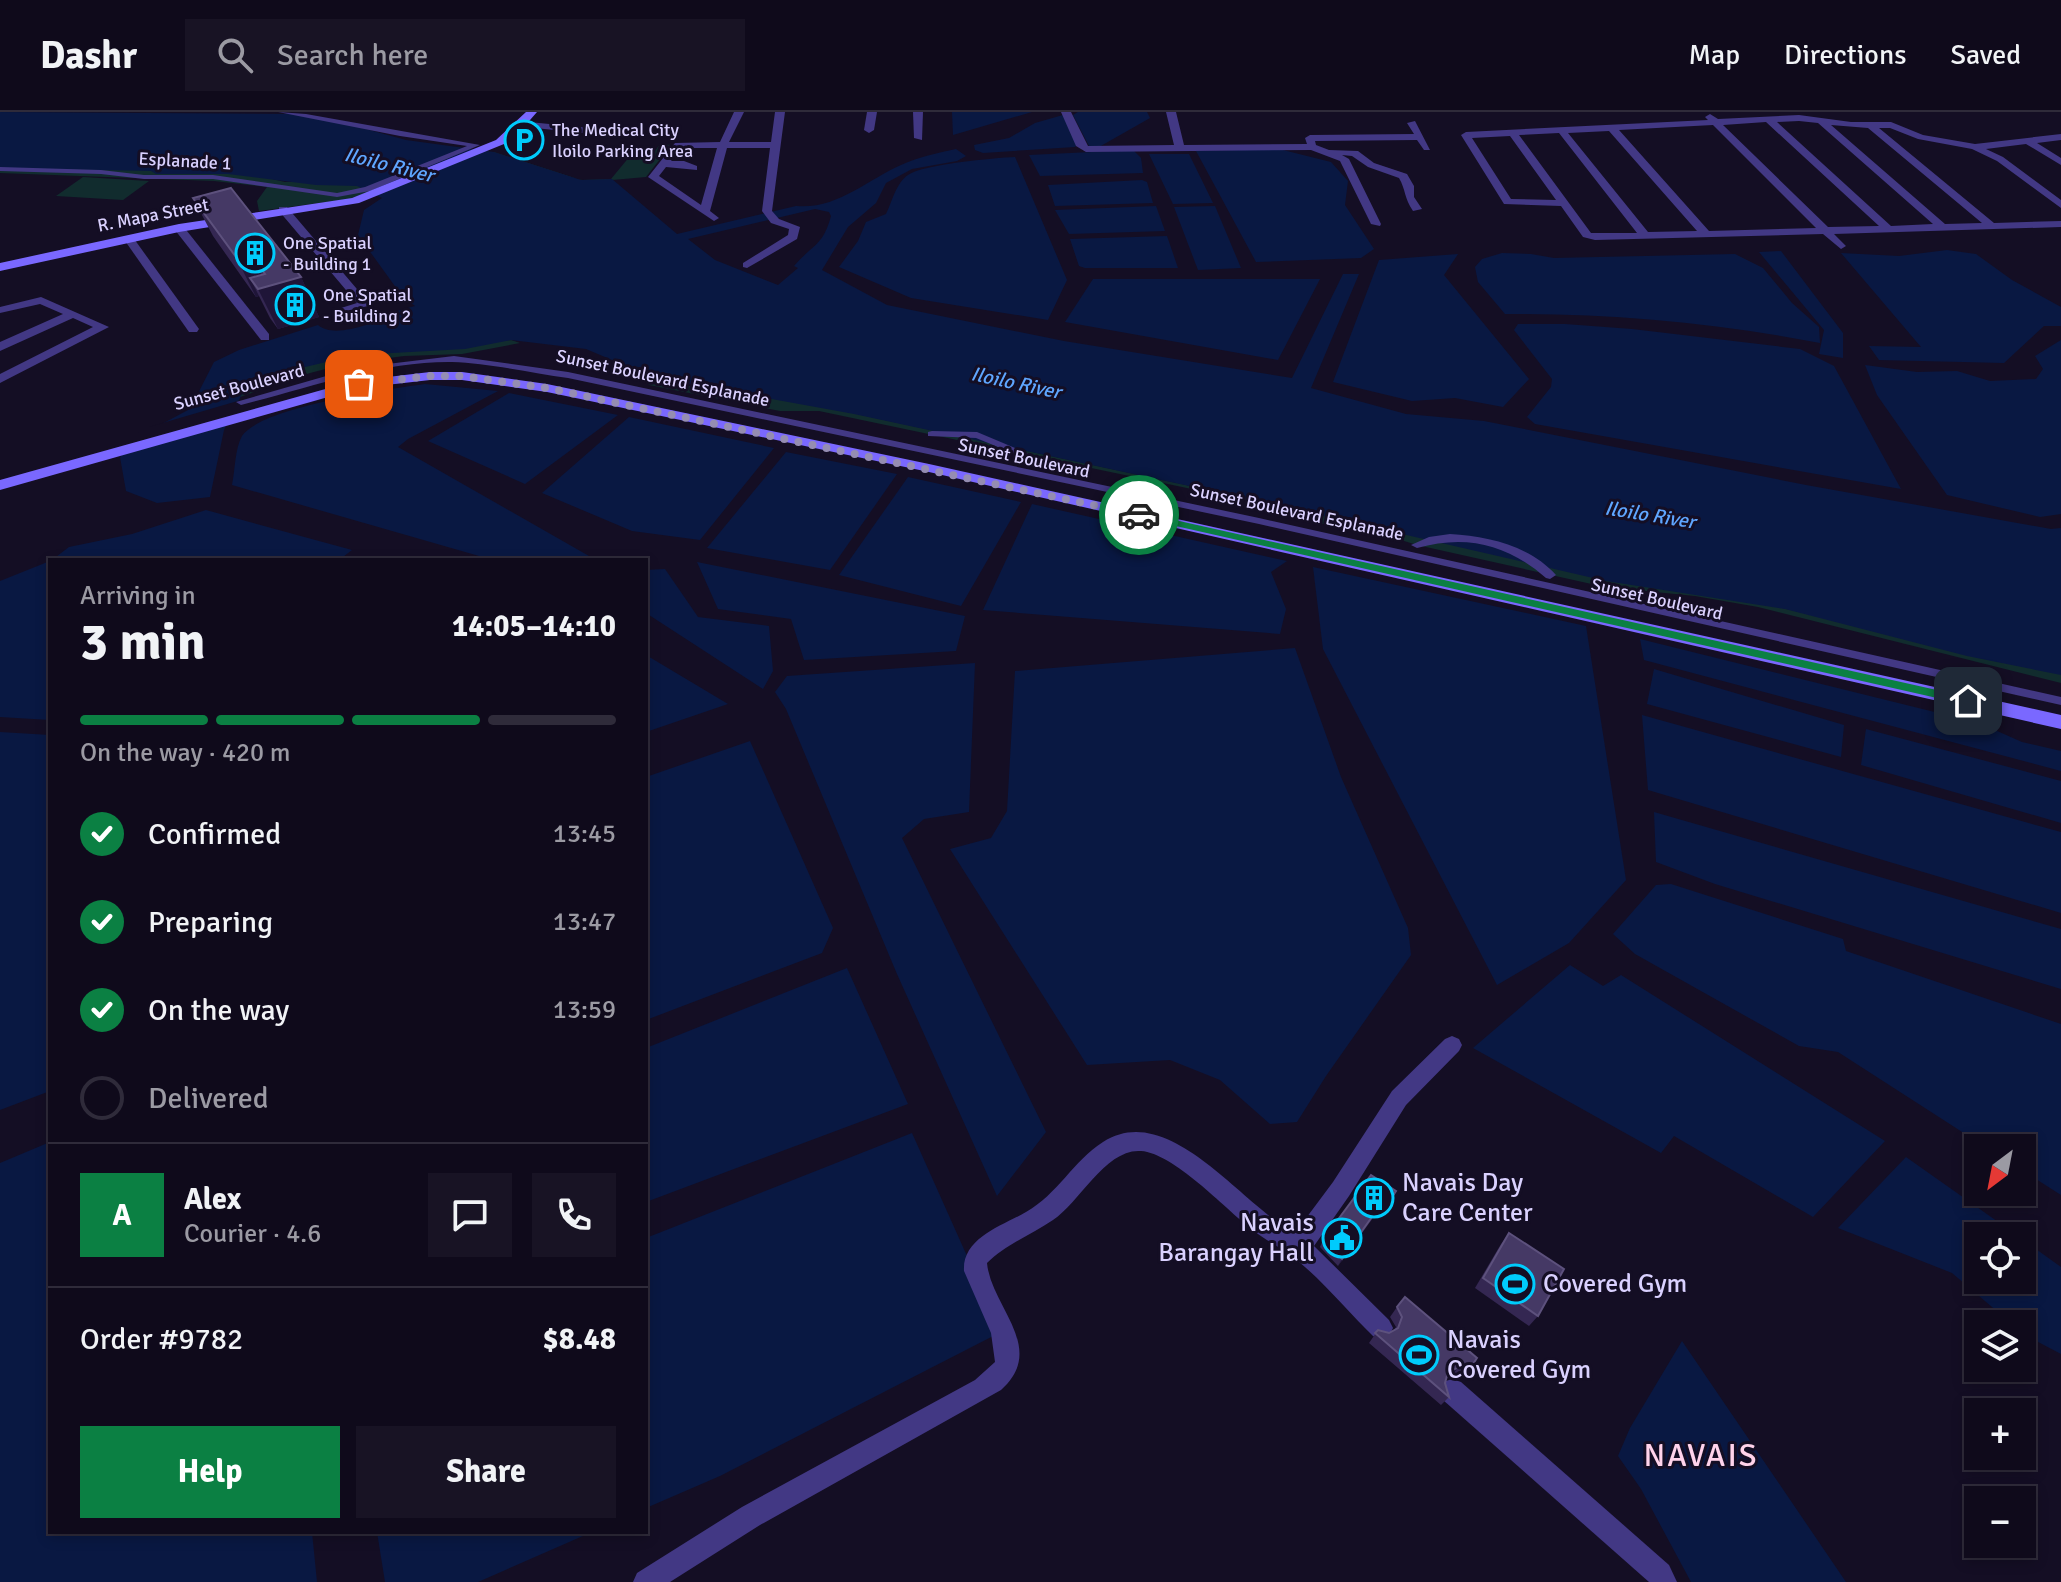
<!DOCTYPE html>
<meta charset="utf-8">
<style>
:root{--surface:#0f0a1b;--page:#181324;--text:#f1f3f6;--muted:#9b9aa3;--line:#2f2b3a;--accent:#0b8043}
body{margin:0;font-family:Signika,sans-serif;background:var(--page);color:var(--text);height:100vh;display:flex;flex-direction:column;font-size:30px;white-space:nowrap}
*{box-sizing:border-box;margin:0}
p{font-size:26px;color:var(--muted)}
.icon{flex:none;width:44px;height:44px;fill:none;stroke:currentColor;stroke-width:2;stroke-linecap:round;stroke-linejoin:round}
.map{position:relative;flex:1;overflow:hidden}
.panel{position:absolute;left:48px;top:446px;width:600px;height:976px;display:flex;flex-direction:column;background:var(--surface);border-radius:0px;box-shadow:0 4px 12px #0003,0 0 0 2px var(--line)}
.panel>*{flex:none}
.needle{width:52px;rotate:212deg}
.controls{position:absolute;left:1964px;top:1022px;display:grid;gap:16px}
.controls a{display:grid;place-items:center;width:72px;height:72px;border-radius:0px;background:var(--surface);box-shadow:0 4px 12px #0003,0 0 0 2px var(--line);font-size:40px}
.pin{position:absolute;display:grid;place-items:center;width:68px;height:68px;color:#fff;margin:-34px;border-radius:16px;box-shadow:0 4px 12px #0006}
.courier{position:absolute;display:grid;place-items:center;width:80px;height:80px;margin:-40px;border:6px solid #0b8043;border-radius:50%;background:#fff;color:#222;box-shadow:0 2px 10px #0007}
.overview em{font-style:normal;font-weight:700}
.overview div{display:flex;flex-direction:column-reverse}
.overview{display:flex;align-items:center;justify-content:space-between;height:136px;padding:0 32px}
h1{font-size:52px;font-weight:700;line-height:60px}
.bar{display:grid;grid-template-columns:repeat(4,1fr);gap:12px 8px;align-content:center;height:96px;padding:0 32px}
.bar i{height:10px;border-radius:6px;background:var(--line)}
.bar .active{background:var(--accent)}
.bar p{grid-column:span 4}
.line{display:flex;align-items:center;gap:20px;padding:0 32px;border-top:2px solid var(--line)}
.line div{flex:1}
.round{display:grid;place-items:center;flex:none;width:84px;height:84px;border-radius:0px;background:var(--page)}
ol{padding:0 32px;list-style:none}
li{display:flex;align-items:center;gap:24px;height:88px}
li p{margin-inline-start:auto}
li .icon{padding:8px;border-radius:50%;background:var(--accent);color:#fff;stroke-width:4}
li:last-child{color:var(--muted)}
li i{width:44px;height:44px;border:4px solid var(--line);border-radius:50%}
.primary-button{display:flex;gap:16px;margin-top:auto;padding:16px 32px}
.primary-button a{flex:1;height:92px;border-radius:0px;background:var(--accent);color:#fff;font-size:32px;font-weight:700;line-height:92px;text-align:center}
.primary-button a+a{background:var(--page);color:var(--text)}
header{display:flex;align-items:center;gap:48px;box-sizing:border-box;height:112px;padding:0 40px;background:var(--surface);border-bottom:2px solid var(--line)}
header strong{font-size:38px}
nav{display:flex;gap:44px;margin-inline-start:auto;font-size:28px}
.search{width:560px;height:72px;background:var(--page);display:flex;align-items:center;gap:20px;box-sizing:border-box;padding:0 28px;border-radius:0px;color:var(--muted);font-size:30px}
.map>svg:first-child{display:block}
.green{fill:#112c2e}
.water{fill:#091842;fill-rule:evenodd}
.pier{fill:#140e24}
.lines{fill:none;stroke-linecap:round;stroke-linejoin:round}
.pedestrian{fill:#423884;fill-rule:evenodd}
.minor{fill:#423884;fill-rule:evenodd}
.secondary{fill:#7a68ff;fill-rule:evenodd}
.wall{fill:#342752}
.shaded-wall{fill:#1f1538}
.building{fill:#453965;stroke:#5d517d;stroke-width:2}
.route{fill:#0b8043}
.done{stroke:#958db2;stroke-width:8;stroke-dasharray:0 14.4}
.labels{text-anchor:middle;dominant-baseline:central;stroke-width:6;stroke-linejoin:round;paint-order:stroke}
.far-poi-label{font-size:18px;fill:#dad1ff;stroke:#140e24;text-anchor:start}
.far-street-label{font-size:18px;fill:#dad1ff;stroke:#140e24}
.far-water-label{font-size:20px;font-style:italic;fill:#5fa6ff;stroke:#140e24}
.near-poi-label{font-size:26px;fill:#dad1ff;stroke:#140e24;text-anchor:start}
.near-quarter-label{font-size:32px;letter-spacing:2px;fill:#ffd3eb;stroke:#140e24}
</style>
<header>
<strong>Dashr</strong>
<div class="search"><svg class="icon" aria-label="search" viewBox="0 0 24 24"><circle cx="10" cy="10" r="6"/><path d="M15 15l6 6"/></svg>Search here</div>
<nav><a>Map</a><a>Directions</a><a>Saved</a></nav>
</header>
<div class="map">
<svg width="2061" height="1470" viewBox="0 0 2061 1470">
<rect width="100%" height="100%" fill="#140e24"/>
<g class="green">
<path d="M660,32L671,33L646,65L612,68L623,78L480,43L494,40L581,68L611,67L635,38L655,39Z"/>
<path d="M0,51L45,55L230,57L285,70L357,67L371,79L349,87L259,99L257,89L267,75L214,69L0,61Z"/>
<path d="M83,65L149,69L123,88L56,84Z"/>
<path d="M511,228L520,231L462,242L404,244L345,252L310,261L240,285C265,239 459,233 511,228Z"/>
<path d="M657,266L688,274L722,273L1274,392L1298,400L1304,409L1249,389L819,299H780L649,273L646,267Z"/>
<path d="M1326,401L1587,458L1593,467L1611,466L1756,490L2061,561V571L1758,495L1695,484L1605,475L1417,433L1369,418L1316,411L1317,405Z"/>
</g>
<g class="water">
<path d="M0,0L294,2L340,10L406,28L494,40L581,68L612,67L677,122L796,94C836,98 867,68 901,53C918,45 938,41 956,37L966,44L957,49L912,57L886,71L876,91L848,115L822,158L887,193L1064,229L1292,266L1343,162H1359L1311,276L1406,302L1484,309L1806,373L2051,417L2061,416V563L1967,544L1785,497L1606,469L1250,387L854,302L657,266L646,267L624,253L586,237L511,228L465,237L356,243L284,260L243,280L224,318L210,385L157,391L126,379L120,345L141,323L190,297L214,250L239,238L318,213C335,228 375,209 395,204L397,199L415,194L402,184L358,123L364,98L382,86L357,74L316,73L228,62H156L151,59L0,56ZM815,97L829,100L831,104C823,134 813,132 794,154L798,156L778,173L715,148L688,127Z"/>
<path d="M952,0H1032L953,23Z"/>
<path d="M1078,0H1147L1150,6L1099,35L1089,34L1073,3Z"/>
<path d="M1063,3L1078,32L1075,35L983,41L975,38L974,33L1009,26L1035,11Z"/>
<path d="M1279,37L1331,50L1348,69L1345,93L1374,137L1361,146L1256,150L1196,39Z"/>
<path d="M1133,38L1141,46L1143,61L1040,64L1029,43Z"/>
<path d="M1149,42H1189L1213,91L1173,92Z"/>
<path d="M1015,45L1067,168L1048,208L911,186L839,155L858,129L866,110L886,102C892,90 896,71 908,63C924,52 994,46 1015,45Z"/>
<path d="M1142,68L1147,70L1153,91L1055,94L1048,73Z"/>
<path d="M1156,94L1165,119L1069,122L1055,98Z"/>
<path d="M1215,94L1241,156L1198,158L1174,95Z"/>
<path d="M1167,124L1178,156H1085L1079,154L1070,127Z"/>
<path d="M1947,138L1976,142L2012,168L2061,195V214H2044L2004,251L1879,248L1869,234L1921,235L1841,141L1899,144Z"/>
<path d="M1781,139L1843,221V246L1819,242L1824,218L1759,140Z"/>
<path d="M1502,141L1531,142L1554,146L1735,142L1763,156L1792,191L1819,215L1820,231C1717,211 1610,201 1505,202L1478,170L1475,155L1482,147Z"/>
<path d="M1458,142L1444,163L1529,267L1503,295L1455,286L1412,289L1333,270L1379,148Z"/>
<path d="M1093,167H1320L1278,248L1065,210Z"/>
<path d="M1518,212H1565L1632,217L1800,237L1834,254L1901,377L1535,312L1527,305L1551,275L1552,267L1514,218Z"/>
<path d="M2061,228V402L2040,405L1947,383L1877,283L1865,253L1917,260L1957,259L1990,269L2036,267L2043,257L2035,244Z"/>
<path d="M425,272L498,279L408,327L398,335L596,448H493L232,373C235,359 235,336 242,324C261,295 389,277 425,272Z"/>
<path d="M509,281L618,303L525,372L428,329Z"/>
<path d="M629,305L774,336L700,428L632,419L542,381Z"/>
<path d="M786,340L897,362L830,458L707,436Z"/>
<path d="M908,365L1021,390L961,494L839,463Z"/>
<path d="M1032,392L1287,449L1271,460L1286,497L1280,522L983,498Z"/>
<path d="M206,398L352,438L339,448H52L69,435L132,422Z"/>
<path d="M50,449V608L0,605V469Z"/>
<path d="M697,450L965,504L956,539L804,548L791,507L718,497Z"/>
<path d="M1313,455L1586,514L1626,768L1569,831L1497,873L1323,537Z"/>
<path d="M665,457L698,505L769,514L773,559L763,577L646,501V458Z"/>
<path d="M1640,527L1979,611L2022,630L2061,639V659L1644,548Z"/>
<path d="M1295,536L1341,665L1408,816L1411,843L1326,964L1297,1010L1270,1012L1220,968L1170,948L1087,953L950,737L991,726L1007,699L1015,559Z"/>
<path d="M646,543L728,592L646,620Z"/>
<path d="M975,551L969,700L924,707L902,726L1046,1020L997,1084L897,862L786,597L775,580L787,564Z"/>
<path d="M1654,557L1844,613L1841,645L1647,592Z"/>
<path d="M1642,603L2061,720V801L1648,678Z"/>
<path d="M1866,617L2061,669V711L1861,653Z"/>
<path d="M0,620L50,623V979L0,998Z"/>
<path d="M750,629L833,816L822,841L646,908V665Z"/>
<path d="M1654,700L2061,817V877L1715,772L1656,750Z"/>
<path d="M1671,772L1843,827L1846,839L2061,912V1083L2022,1058V1036H1987L1838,940L1799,934L1635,842L1613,822L1656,773Z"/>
<path d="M1570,853L1603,874L1621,863L1885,1029L1813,1105L1674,1024L1661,1041L1473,936Z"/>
<path d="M847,856L908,992L646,1090V936Z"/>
<path d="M912,1021L1001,1220L720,1364L646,1396V1126Z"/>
<path d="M50,1030V1420H312L317,1470H0V1051Z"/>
<path d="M1906,1045L2018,1124H1978V1168H2022V1127L2061,1155V1242L2025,1223L2022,1212H2012L1952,1161L1838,1116Z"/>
<path d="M1682,1229L1846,1470H1691L1641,1377L1618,1344L1630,1316Z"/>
<path d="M377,1420H592L478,1470H385Z"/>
</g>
<path class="pier" d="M241,288L242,293L231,312L120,340L139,320L149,315Z"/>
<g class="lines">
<g class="pedestrian">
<path d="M278,0L306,2L480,33L370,79L337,85L213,67H144L101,62L0,59V55L101,58L144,63H213L337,81L365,75L467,34L400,24Z"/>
<path d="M454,244L568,260L1259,406L2061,585V593L1259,412L568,266C532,261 488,251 452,250C383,249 308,276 241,293L236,290L354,256Z"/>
<path d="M932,319L977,320L1029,342L1028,344H1020L976,326L928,324V320Z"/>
<path d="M1450,422C1488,424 1530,434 1556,463L1550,467L1546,466C1507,432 1466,422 1417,436L1411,433L1429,425Z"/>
</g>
<g class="minor">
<path d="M734,0H744L729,30H771L775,0H785L772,99L779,107L800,115L797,127L747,156L743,155V151L788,123L789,117L771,111L762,99L770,36H727L710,99L719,106L714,109L648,65L675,31L720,30ZM681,36H717L701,93L659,64L666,55L697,58V54L684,49H671Z"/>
<path d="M867,0H877L874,18L869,21L864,18Z"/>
<path d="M913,0H923L922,28L914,26Z"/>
<path d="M1061,0H1071L1088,34L1174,33L1166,0H1176L1184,33L1307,32L1305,26L1310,23L1414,22L1407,11L1415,9L1430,38H1424L1417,28L1315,29L1316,33L1329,38L1358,39L1374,51L1407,62L1414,74V85L1422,97L1413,99C1404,86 1406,78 1399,66L1368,55L1352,44L1342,43L1349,47L1381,112L1380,114L1371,112L1340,49L1311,38L1086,40L1076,34Z"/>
<path d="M1710,2L1718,7L1799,3L1851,10H1891L1923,23L1975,32L2061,22V28L2037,31L2061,46V53L2026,32L1986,37L2003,45L2061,88V96L1997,49L1972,37L1918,27L1890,16H1879L1994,111L2061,109V115L1834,122L1846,134L1841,137L1823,122L1595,128L1583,125L1561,94L1504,92L1461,23L1466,20L1708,8L1705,5ZM1799,9L1818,11L1933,112L1891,114L1777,10ZM1766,10L1879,114L1828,115L1723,13ZM1713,13L1816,116L1709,119L1619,18ZM1831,13L1868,16L1982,111L1945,112ZM1609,19L1697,119L1648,120L1568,21ZM1559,21L1637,121H1591L1519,23ZM1510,24L1556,88L1511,87L1472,26Z"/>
<path d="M519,9L630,20L635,23L630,26L516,14V10Z"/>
<path d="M279,95H287L368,190V194L341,200V196L357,191L279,99Z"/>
<path d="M175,114H183L269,222V228H261L175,118Z"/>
<path d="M124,124H132L199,217L197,220H189L123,126Z"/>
<path d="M41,185L109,215L0,271V262L93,215L73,206L0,239V230L63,202L40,192L0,201V195Z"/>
<path d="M1452,924L1459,927L1462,933L1459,939L1406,993L1349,1084L1314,1134L1389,1208L1393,1216L1389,1224L1381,1228L1373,1224C1349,1201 1316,1161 1290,1143C1277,1133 1263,1127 1250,1116C1225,1096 1173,1041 1141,1039C1106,1036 1080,1090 1053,1108C1031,1123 1006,1132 987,1151C991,1195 1048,1236 1001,1278L760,1413L670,1470H633L637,1461L742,1395L975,1268L995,1250L991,1221L964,1159C962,1126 1002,1114 1026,1100C1058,1082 1073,1049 1103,1030C1169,987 1242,1094 1295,1121L1333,1070L1392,979L1445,927Z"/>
<path d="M1452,1267L1461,1270L1669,1453L1677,1470H1649L1443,1288L1440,1279L1443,1270Z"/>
</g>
<g class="secondary">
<path d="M526,0H537L517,23L504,32L359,91L179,120L0,159V151L179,112L352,86L496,28Z"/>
<path d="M430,260H462L547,272L929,352L2061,603V617L929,360L547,280L462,268H430L360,276L0,378V368L354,269Z"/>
</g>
</g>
<g class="wall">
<path d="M193,86L301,165L319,205L278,217L270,206L259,184L256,185L213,124Z"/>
<path d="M1396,1079L1382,1101L1378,1099L1338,1154L1320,1135L1323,1128Z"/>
<path d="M1509,1121L1538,1204L1529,1214L1475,1176L1501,1132Z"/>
<path d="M1397,1195L1469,1258L1461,1267L1451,1264L1446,1266L1445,1271L1449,1285L1441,1293L1369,1231L1378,1218L1389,1221L1394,1218L1396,1215L1390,1205Z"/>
</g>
<g class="shaded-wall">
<path d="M251,142L267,174L301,165L319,205L278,217L258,177L250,166L259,184L256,185L236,145Z"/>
<path d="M1382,1091L1378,1099L1338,1154L1342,1147Z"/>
<path d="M1459,1255L1451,1264L1440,1269L1448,1260Z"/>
</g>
<g class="building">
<path d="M231,76L301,165L258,177L250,166L265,162L251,142L236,145L193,86Z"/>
<path d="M1371,1063L1396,1079L1386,1094L1382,1091L1342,1147L1323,1128Z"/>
<path d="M1509,1121L1564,1157L1538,1204L1483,1166Z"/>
<path d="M1405,1185L1477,1246L1469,1258L1459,1255L1448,1260L1445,1271L1449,1285L1375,1221L1378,1218L1389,1221L1398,1216L1402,1205L1397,1195Z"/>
</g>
<path class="route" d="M1139,400L1968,585L1974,589L1968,593L1136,405L1134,403Z"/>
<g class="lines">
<path class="done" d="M359,272L430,264H462L547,276L1139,403"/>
</g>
<defs>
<symbol id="parking-ring" viewBox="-11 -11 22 22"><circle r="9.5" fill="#140e24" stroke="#00cbfc" stroke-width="1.5"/><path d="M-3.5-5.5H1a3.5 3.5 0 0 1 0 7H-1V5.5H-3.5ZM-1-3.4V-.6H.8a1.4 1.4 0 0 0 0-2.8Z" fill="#00cbfc"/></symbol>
<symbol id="building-ring" viewBox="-11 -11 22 22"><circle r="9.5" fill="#140e24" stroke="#00cbfc" stroke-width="1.5"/><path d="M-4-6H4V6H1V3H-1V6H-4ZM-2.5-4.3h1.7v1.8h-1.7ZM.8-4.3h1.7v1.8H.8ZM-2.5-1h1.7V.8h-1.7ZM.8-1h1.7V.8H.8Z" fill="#00cbfc"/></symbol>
<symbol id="civic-ring" viewBox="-11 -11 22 22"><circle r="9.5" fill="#140e24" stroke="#00cbfc" stroke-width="1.5"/><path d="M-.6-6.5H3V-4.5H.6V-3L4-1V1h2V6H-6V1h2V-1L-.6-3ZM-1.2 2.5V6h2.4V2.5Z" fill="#00cbfc"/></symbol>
<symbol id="stadium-ring" viewBox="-11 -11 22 22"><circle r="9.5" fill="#140e24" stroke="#00cbfc" stroke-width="1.5"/><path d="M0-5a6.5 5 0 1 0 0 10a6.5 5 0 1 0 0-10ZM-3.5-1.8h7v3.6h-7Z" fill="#00cbfc"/></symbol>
</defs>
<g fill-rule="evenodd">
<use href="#parking-ring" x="502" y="6" width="44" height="44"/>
<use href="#building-ring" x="233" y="119" width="44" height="44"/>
<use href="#building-ring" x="273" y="171" width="44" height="44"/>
<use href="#building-ring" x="1352" y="1064" width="44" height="44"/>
<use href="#civic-ring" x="1320" y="1104" width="44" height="44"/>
<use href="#stadium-ring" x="1493" y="1150" width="44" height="44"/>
<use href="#stadium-ring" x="1397" y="1221" width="44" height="44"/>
</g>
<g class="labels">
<g class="far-poi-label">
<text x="552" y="18">The Medical City<tspan x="552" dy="21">Iloilo Parking Area</tspan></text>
<text x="283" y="131">One Spatial<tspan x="283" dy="21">- Building 1</tspan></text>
<text x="323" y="183">One Spatial<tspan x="323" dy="21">- Building 2</tspan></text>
</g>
<g class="far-street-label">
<text transform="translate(185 49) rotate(3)">Esplanade 1</text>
<text transform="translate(153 103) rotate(-11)">R. Mapa Street</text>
<text transform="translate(663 266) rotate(12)">Sunset Boulevard Esplanade</text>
<text transform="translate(239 275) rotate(-15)">Sunset Boulevard</text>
<text transform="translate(1024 346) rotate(12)">Sunset Boulevard</text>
<text transform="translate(1297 400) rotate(12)">Sunset Boulevard Esplanade</text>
<text transform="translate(1657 487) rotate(13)">Sunset Boulevard</text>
</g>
<g class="far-water-label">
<text transform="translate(389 53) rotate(14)">Iloilo River</text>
<text transform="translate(1016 271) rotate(12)">Iloilo River</text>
<text transform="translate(1650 403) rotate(9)">Iloilo River</text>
</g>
<g class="near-poi-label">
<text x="1402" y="1071">Navais Day<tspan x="1402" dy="30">Care Center</tspan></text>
<text x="1314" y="1111" text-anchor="end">Navais<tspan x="1314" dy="30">Barangay Hall</tspan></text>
<text x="1543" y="1172">Covered Gym</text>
<text x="1447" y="1228">Navais<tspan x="1447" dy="30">Covered Gym</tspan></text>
</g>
<g class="near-quarter-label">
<text x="1701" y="1343">NAVAIS</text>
</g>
</g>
</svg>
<div class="controls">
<a><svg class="needle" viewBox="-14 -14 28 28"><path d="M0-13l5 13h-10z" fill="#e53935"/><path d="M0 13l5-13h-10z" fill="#9b9aa3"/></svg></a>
<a><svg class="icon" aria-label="locate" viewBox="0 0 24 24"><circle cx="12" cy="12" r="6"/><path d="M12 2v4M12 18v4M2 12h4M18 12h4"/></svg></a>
<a><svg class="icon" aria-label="layers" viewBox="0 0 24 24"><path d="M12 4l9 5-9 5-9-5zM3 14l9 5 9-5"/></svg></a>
<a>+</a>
<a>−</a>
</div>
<div class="pin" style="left:359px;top:272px;background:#ea580c"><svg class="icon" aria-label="bag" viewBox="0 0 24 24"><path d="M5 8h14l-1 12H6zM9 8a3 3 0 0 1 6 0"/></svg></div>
<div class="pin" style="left:1968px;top:589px;background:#1f2937"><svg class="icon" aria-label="home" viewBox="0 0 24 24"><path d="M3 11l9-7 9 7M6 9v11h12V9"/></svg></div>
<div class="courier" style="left:1139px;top:403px"><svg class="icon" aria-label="car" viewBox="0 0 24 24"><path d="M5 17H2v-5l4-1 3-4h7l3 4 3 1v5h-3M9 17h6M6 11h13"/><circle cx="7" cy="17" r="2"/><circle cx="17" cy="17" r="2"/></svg></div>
<section class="panel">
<div class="overview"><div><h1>3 min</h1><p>Arriving in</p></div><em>14:05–14:10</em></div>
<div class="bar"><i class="active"></i><i class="active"></i><i class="active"></i><i></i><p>On the way · 420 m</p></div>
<ol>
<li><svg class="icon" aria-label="check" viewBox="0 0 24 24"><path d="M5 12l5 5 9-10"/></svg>Confirmed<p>13:45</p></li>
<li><svg class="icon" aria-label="check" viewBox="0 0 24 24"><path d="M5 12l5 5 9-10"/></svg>Preparing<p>13:47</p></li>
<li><svg class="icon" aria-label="check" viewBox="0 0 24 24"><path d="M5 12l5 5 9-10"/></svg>On the way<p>13:59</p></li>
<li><i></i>Delivered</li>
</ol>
<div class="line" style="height:144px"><b class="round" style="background:var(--accent);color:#fff">A</b><div><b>Alex</b><p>Courier · 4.6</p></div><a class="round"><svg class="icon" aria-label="chat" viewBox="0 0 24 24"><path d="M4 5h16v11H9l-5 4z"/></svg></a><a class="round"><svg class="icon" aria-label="phone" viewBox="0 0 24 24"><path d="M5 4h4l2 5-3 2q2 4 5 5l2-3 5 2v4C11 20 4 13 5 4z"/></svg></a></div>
<div class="line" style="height:104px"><div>Order #9782</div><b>$8.48</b></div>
<div class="primary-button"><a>Help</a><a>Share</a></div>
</section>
</div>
